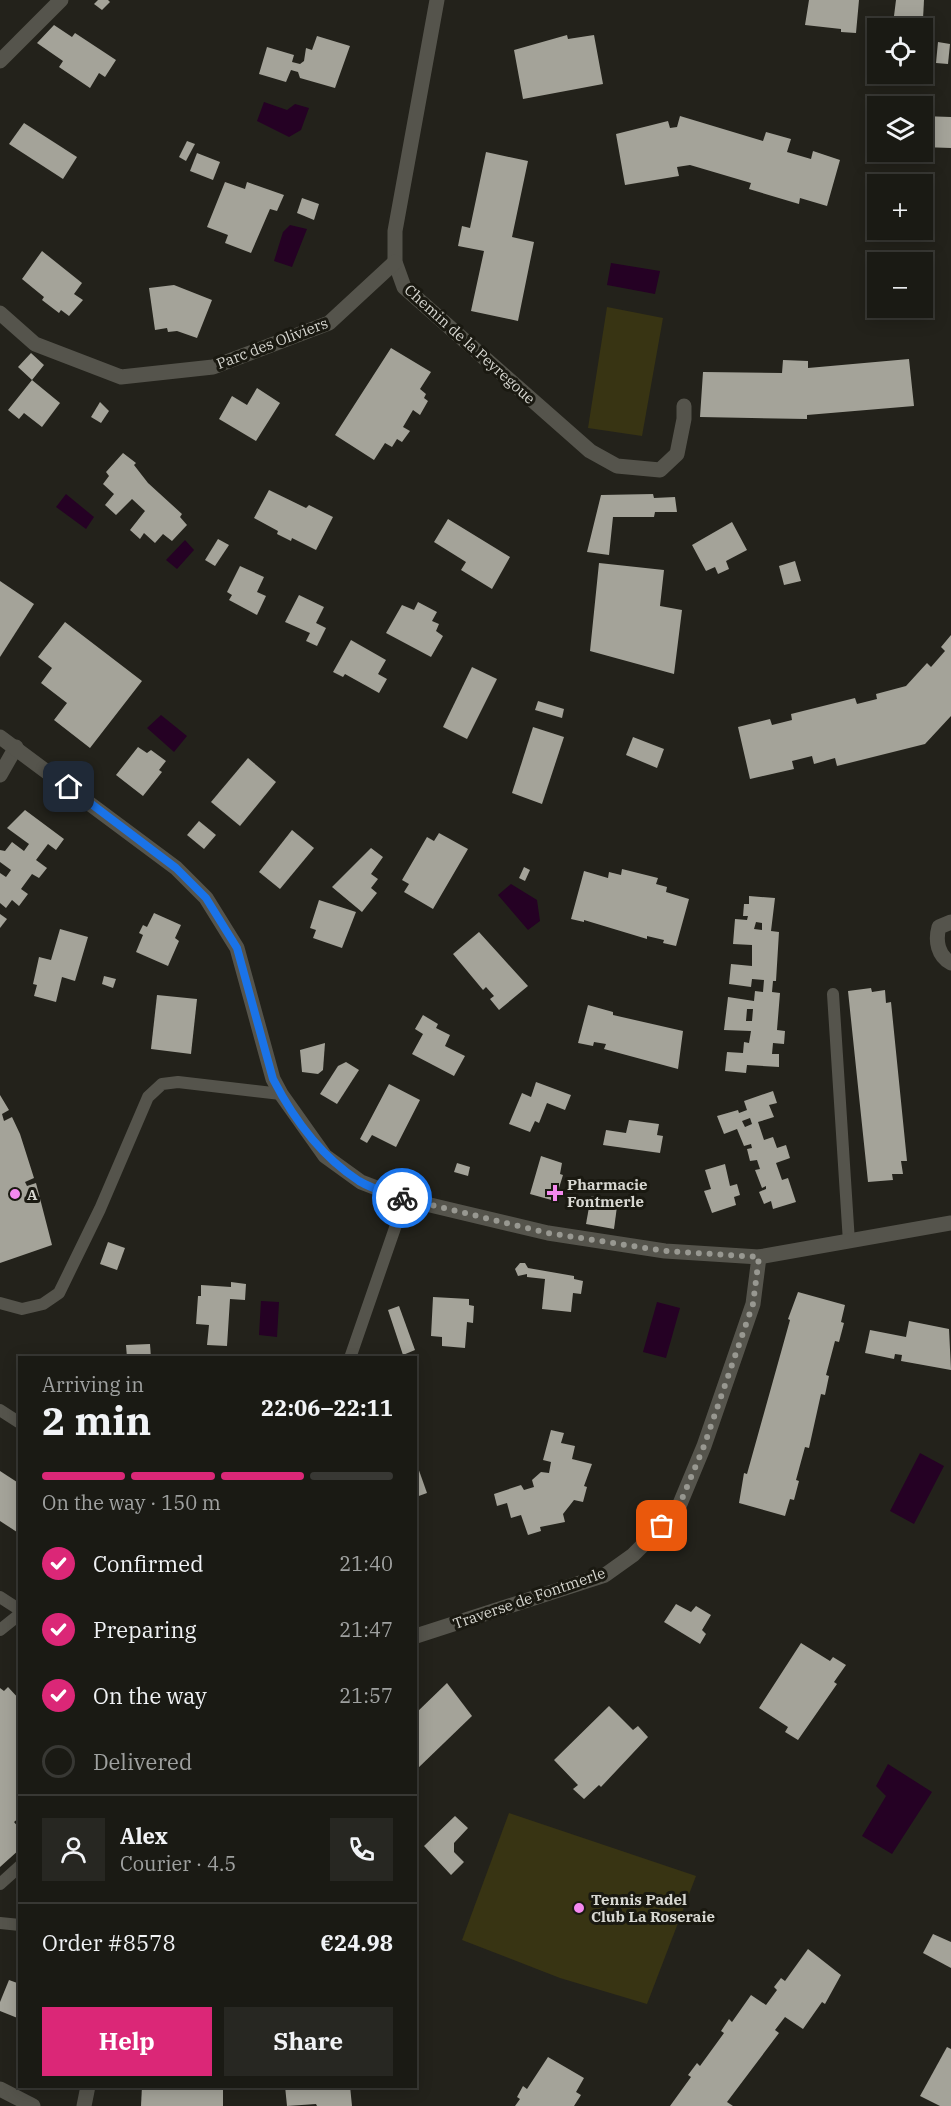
<!DOCTYPE html>
<meta charset="utf-8">
<style>
:root{--surface:#1a1a14;--page:#272722;--text:#f1f3f6;--muted:#9fa1a0;--line:#383834;--accent:#db2777}
body{margin:0;font-family:"IBM Plex Serif",serif;background:var(--page);color:var(--text);height:100vh;display:flex;flex-direction:column;font-size:22px;white-space:nowrap}
*{box-sizing:border-box;margin:0}
p{font-size:20px;color:var(--muted)}
.icon{flex:none;width:33px;height:33px;fill:none;stroke:currentColor;stroke-width:2;stroke-linecap:round;stroke-linejoin:round}
.map{position:relative;flex:1;overflow:hidden}
.sheet{position:absolute;left:18px;top:1356px;width:399px;height:732px;display:flex;flex-direction:column;background:var(--surface);border-radius:0px;box-shadow:0 3px 15px #0003,0 0 0 2px var(--line)}
.sheet>*{flex:none}
.fabs{position:absolute;left:867px;top:18px;display:grid;gap:12px}
.fabs a{display:grid;place-items:center;width:66px;height:66px;border-radius:0px;background:var(--surface);box-shadow:0 3px 15px #0003,0 0 0 2px var(--line);font-size:30px}
.pin{position:absolute;display:grid;place-items:center;width:51px;height:51px;color:#fff;margin:-26px;border-radius:12px;box-shadow:0 3px 9px #0006}
.courier{position:absolute;display:grid;place-items:center;width:60px;height:60px;margin:-30px;border:4px solid #1a73e8;border-radius:50%;background:#fff;color:#222;box-shadow:0 2px 8px #0007}
.overview em{font-style:normal;font-weight:700}
.overview div{display:flex;flex-direction:column-reverse}
.overview{display:flex;align-items:center;justify-content:space-between;height:102px;padding:0 24px}
h1{font-size:39px;font-weight:700;line-height:45px}
.bar{display:grid;grid-template-columns:repeat(4,1fr);gap:9px 6px;align-content:center;height:72px;padding:0 24px}
.bar i{height:8px;border-radius:4px;background:var(--line)}
.bar .active{background:var(--accent)}
.bar p{grid-column:span 4}
.line{display:flex;align-items:center;gap:15px;padding:0 24px;border-top:2px solid var(--line)}
.line div{flex:1}
.round{display:grid;place-items:center;flex:none;width:63px;height:63px;border-radius:0px;background:var(--page)}
ol{padding:0 24px;list-style:none}
li{display:flex;align-items:center;gap:18px;height:66px}
li p{margin-inline-start:auto}
li .icon{padding:6px;border-radius:50%;background:var(--accent);color:#fff;stroke-width:4}
li:last-child{color:var(--muted)}
li i{width:33px;height:33px;border:3px solid var(--line);border-radius:50%}
.button{display:flex;gap:12px;margin-top:auto;padding:12px 24px}
.button a{flex:1;height:69px;border-radius:0px;background:var(--accent);color:#fff;font-size:24px;font-weight:700;line-height:69px;text-align:center}
.button a+a{background:var(--page);color:var(--text)}
.map>svg:first-child{display:block}
.green{fill:#383413}
.water{fill:#250124}
.building{fill:#a4a399;fill-rule:evenodd}
.lines{fill:none;stroke-linecap:round;stroke-linejoin:round}
.lane{stroke:#55544c;stroke-width:12}
.street{stroke:#55544c;stroke-width:15}
.secondary{stroke:#55544c;stroke-width:15}
.done{stroke:#989891;stroke-width:6;stroke-dasharray:0 10.8}
.route{stroke:#1a73e8;stroke-width:8}
.poi-dot{fill:#f589ef;stroke:#1a1911;stroke-width:2}
.labels{text-anchor:middle;dominant-baseline:central;stroke-width:6;stroke-linejoin:round;paint-order:stroke}
.street-label{font-size:15px;fill:#d7d7d1;stroke:#1a1911}
.poi-label{font-size:15px;font-weight:bold;fill:#d7d7d1;stroke:#1a1911;text-anchor:start}
</style>
<div class="map">
<svg width="951" height="2106" viewBox="0 0 951 2106">
<rect width="100%" height="100%" fill="#23221b"/>
<g class="green">
<path d="M607,307L663,318L642,436L588,428Z"/>
<path d="M509,1813L696,1876L647,2004L560,1978L462,1940Z"/>
</g>
<g class="water">
<path d="M923,52L933,54L930,73L923,71Z"/>
<path d="M264,102L287,110L295,104L309,108L301,130L289,137L257,121Z"/>
<path d="M290,225L307,229L292,267L274,261L283,232Z"/>
<path d="M611,263L660,271L655,294L607,285Z"/>
<path d="M66,494L94,517L86,529L56,507Z"/>
<path d="M185,540L194,550L177,569L166,560Z"/>
<path d="M161,715L187,736L174,752L147,728Z"/>
<path d="M511,884L537,900L540,921L528,930L498,895Z"/>
<path d="M261,1301L279,1302L277,1337L259,1335Z"/>
<path d="M657,1302L680,1308L666,1358L643,1352Z"/>
<path d="M920,1453L944,1466L914,1524L890,1511Z"/>
<path d="M888,1764L932,1792L892,1854L862,1836L886,1796L876,1786Z"/>
</g>
<g class="building">
<path d="M98,0H108L110,2L102,10L94,4Z"/>
<path d="M809,0H859L856,33L841,32V29L805,25Z"/>
<path d="M896,0H924L923,19L894,16Z"/>
<path d="M54,25L72,37L75,33L116,60L105,77L99,73L90,88L59,67L63,61L37,43Z"/>
<path d="M567,35L568,39L594,35L603,84L523,99L514,50Z"/>
<path d="M317,36L350,46L335,88L300,78L298,72L291,70L286,82L259,74L267,47L294,55L292,62L300,64L304,61L306,48L312,50Z"/>
<path d="M938,42L950,44L948,64L936,63Z"/>
<path d="M680,116L763,141L766,132L791,139L787,152L811,159L813,151L840,160L827,206L800,198L799,204L749,189L751,183L690,165L677,167L679,176L625,185L616,134L668,121L670,128L677,127Z"/>
<path d="M922,116L951,117V148L922,147Z"/>
<path d="M24,123L77,157L63,179L9,144Z"/>
<path d="M187,141L195,144L186,161L179,157Z"/>
<path d="M486,152L528,161L512,237L534,242L518,321L471,311L484,251L458,246L462,226L470,228Z"/>
<path d="M197,153L220,162L213,180L190,171Z"/>
<path d="M225,182L245,189L247,182L284,195L277,211L270,209L251,253L225,243L228,235L207,227Z"/>
<path d="M302,198L319,204L314,220L297,213Z"/>
<path d="M42,251L82,283L74,294L83,300L69,316L61,310L59,313L42,300L44,297L22,279Z"/>
<path d="M174,285L212,300L197,338L177,331L168,332L167,328L155,330L149,288Z"/>
<path d="M391,348L431,372L420,389L426,394L424,398L428,401L420,415L413,410L403,427L410,431L402,442L397,439L392,447L385,443L374,460L335,435Z"/>
<path d="M31,353L44,365L32,380L60,403L42,427L24,413L19,419L8,410L32,380L18,367Z"/>
<path d="M909,359L914,406L807,415V419L700,417L703,372L782,373L783,360L808,361V368Z"/>
<path d="M257,388L280,403L256,441L219,419L232,396L247,405Z"/>
<path d="M100,402L109,411L101,423L91,417Z"/>
<path d="M123,453L136,463L134,465L148,483L182,514L180,517L187,525L172,541L163,534L155,543L144,533L140,539L130,530L145,511L132,499L116,515L105,505L114,494L103,484L109,476L106,472Z"/>
<path d="M269,490L306,508L309,505L333,517L316,550L292,538L291,541L277,534L278,531L254,518Z"/>
<path d="M653,494L654,498L675,497L677,512H655L654,517H613L609,555L587,552L601,495Z"/>
<path d="M448,519L510,557L492,589L461,570L466,562L434,542Z"/>
<path d="M732,522L747,550L726,561L729,569L718,574L715,567L706,571L692,545Z"/>
<path d="M218,539L229,545L215,566L205,560Z"/>
<path d="M795,561L801,581L784,585L779,566Z"/>
<path d="M599,563L664,570L660,606L682,610L674,674L590,651Z"/>
<path d="M240,566L264,577L257,592L266,596L257,615L229,600L232,595L227,592Z"/>
<path d="M0,581L34,604L0,657Z"/>
<path d="M299,595L324,607L316,623L326,628L317,646L306,641L310,633L285,622Z"/>
<path d="M418,602L437,612L432,621L439,624L436,631L443,636L431,657L386,633L402,605L414,610Z"/>
<path d="M65,622L142,681L90,748L54,720L67,703L41,683L52,668L38,657Z"/>
<path d="M951,635V716L925,744L837,766L835,758L814,764L812,756L792,761L794,769L750,779L738,727L770,719L772,725L792,720L791,714L855,698L857,704L877,699L876,694L906,686L927,663L931,667L945,651L941,647Z"/>
<path d="M351,640L386,660L378,674L387,679L379,693L345,674L343,677L333,672Z"/>
<path d="M472,667L497,679L467,739L443,727Z"/>
<path d="M538,701L564,709L562,718L535,710Z"/>
<path d="M533,727L564,737L542,804L512,793Z"/>
<path d="M633,737L664,749L657,768L626,755Z"/>
<path d="M138,747L147,753L151,750L166,761L159,770L162,772L143,796L116,775Z"/>
<path d="M248,758L276,782L240,826L211,802Z"/>
<path d="M25,810L64,839L56,850L48,844L36,860L47,868L39,878L32,874L21,889L28,894L19,906L12,900L6,908L0,903V873L6,877L11,870L0,862V850L5,851L12,842L24,851L29,844L7,828Z"/>
<path d="M199,821L216,835L204,849L187,835Z"/>
<path d="M292,830L314,848L280,889L259,872Z"/>
<path d="M439,833L468,849L433,909L404,892L409,884L402,880L427,837L434,841Z"/>
<path d="M371,848L383,857L371,874L378,879L371,888L377,893L362,912L332,887Z"/>
<path d="M524,867L530,870L525,881L519,878Z"/>
<path d="M622,869L658,878L656,884L667,887L666,892L689,899L676,946L663,943L664,940L647,936V939L584,920V922L571,919L584,871L608,878L609,872L621,875Z"/>
<path d="M749,896L775,898L771,931L779,932L776,981H773L772,992L780,993L777,1030L785,1031L784,1044L773,1043L772,1054H779V1067L747,1065L746,1073L725,1071L727,1052L743,1053L744,1042L749,1043L751,1031L724,1030L728,997L754,1001L755,991L763,992L764,980L752,979L751,987L729,984L731,964L752,966V945L733,944L735,919L747,920L748,916H743L744,904H749ZM756,922L762,923V930L754,929ZM747,1009H753L752,1021H746Z"/>
<path d="M319,900L356,912L342,948L313,938L316,930L310,928Z"/>
<path d="M154,913L181,925L175,938L179,941L168,966L136,952L143,935L139,933L143,925L147,927Z"/>
<path d="M0,914L7,919L0,928Z"/>
<path d="M60,929L88,937L75,981L62,977L56,1002L34,996L37,985L33,984L39,957L51,960Z"/>
<path d="M479,932L528,986L499,1010L490,999L494,996L486,987L483,990L453,954Z"/>
<path d="M104,976L116,979L113,988L102,984Z"/>
<path d="M871,988L872,992L885,990L886,1003L891,1002L907,1161H901L903,1174H892L893,1180L868,1182L848,991Z"/>
<path d="M157,995L197,999L191,1054L151,1049Z"/>
<path d="M588,1005L613,1012V1015L683,1031L678,1069L604,1049L606,1044L594,1042L593,1046L578,1043Z"/>
<path d="M423,1015L438,1024L436,1028L450,1035L445,1046L465,1056L454,1076L412,1054L423,1034L415,1029Z"/>
<path d="M325,1043L323,1070L318,1074L302,1072L300,1050Z"/>
<path d="M346,1062L359,1070L337,1104L320,1094L338,1066Z"/>
<path d="M536,1082L571,1095L565,1110L547,1103L539,1123L535,1121L530,1132L509,1124L522,1093L531,1097Z"/>
<path d="M389,1084L420,1100L396,1147L372,1135L367,1143L360,1139Z"/>
<path d="M773,1091L777,1103L769,1105L774,1117L758,1122L764,1140L773,1137L777,1148L786,1145L790,1158L776,1163L782,1180L788,1178L796,1202L773,1209L771,1201L764,1204L759,1192L766,1189V1186L762,1188L755,1170L760,1169L757,1160L750,1161L747,1149L752,1148L751,1144L744,1146L737,1129L724,1134L717,1116L738,1110L739,1113L747,1110L744,1101ZM750,1118L752,1124L745,1127L742,1121Z"/>
<path d="M0,1095L9,1110L2,1114L4,1121L12,1117L20,1134L34,1178L25,1182L27,1186L36,1183L52,1245L0,1263Z"/>
<path d="M629,1120L659,1124L657,1135L663,1136L660,1153L603,1145L606,1130L626,1133Z"/>
<path d="M541,1156L562,1163L560,1174L563,1175L555,1201L530,1194Z"/>
<path d="M457,1163L470,1167L468,1176L454,1172Z"/>
<path d="M725,1164L730,1186L737,1184L740,1195L734,1197L736,1205L712,1213L704,1191L711,1189L705,1170Z"/>
<path d="M591,1196L618,1199L614,1229L586,1224Z"/>
<path d="M108,1242L125,1248L117,1270L100,1264Z"/>
<path d="M520,1263H525L528,1268L574,1276V1279L583,1281L581,1294L573,1293L571,1312L542,1309L545,1279L527,1277V1274L518,1276L515,1269Z"/>
<path d="M231,1282L246,1284L245,1300L230,1299L227,1346L207,1345L209,1325L196,1324L198,1296H201V1285L231,1287Z"/>
<path d="M798,1292L845,1305L841,1322L844,1323L839,1342L835,1341L826,1375L829,1376L825,1395L821,1394L809,1448L805,1447L796,1480L799,1481L794,1500L790,1499L785,1516L739,1503L744,1473L747,1474L790,1320L788,1319Z"/>
<path d="M433,1297L469,1299V1305L474,1306L473,1323L467,1322L465,1348L442,1346V1337L431,1336Z"/>
<path d="M399,1306L415,1350L403,1355L388,1310Z"/>
<path d="M909,1321L949,1329L951,1370L901,1361L902,1355L895,1354L894,1359L865,1353L870,1330L906,1337Z"/>
<path d="M150,1344L151,1358H127L126,1345Z"/>
<path d="M551,1430L564,1433L561,1443L575,1446L572,1459L592,1464L584,1486L587,1487L583,1502L574,1500L563,1514L565,1522L540,1527L541,1531L528,1535L521,1515L511,1518L507,1503L497,1506L494,1494L521,1485L524,1490L534,1487L532,1480L541,1472L549,1473L551,1462L543,1460Z"/>
<path d="M416,1462L427,1493L416,1497Z"/>
<path d="M0,1471L20,1484V1534L0,1521Z"/>
<path d="M676,1604L691,1612L696,1606L711,1615L702,1630L706,1634L700,1644L664,1622Z"/>
<path d="M801,1643L830,1661L833,1657L846,1665L834,1682L837,1684L798,1740L785,1732L788,1727L759,1708Z"/>
<path d="M447,1683L472,1716L416,1770V1713Z"/>
<path d="M8,1687L20,1700V1817L14,1822L20,1829V1849L0,1867V1688L4,1691Z"/>
<path d="M609,1706L633,1730L638,1726L648,1737L601,1787L599,1785L584,1799L573,1789L578,1785L554,1760Z"/>
<path d="M455,1816L468,1828L454,1843V1852L464,1862L451,1875L424,1846Z"/>
<path d="M933,1934L951,1942V1968L923,1953Z"/>
<path d="M808,1949L841,1975L825,2004L822,2002L803,2029L785,2017L775,2030L779,2033L727,2102L733,2106H670L691,2077L688,2075L697,2063L700,2066L724,2033L721,2031L729,2019L732,2022L751,1995L766,2005L777,1990L774,1987L781,1978L785,1981Z"/>
<path d="M9,1980L20,1984V2019L0,2011V2002Z"/>
<path d="M947,2047L951,2049V2106H940L920,2096Z"/>
<path d="M548,2057L584,2078L576,2092L581,2095L574,2106H515L520,2099L517,2097L523,2086L527,2089Z"/>
<path d="M142,2086H223V2106H141Z"/>
<path d="M285,2086H350L352,2106H317L316,2104L287,2106Z"/>
</g>
<g class="lines">
<g class="lane">
<path d="M833,994L849,1242"/>
<path d="M0,1303L22,1309L43,1304L59,1293L100,1209L148,1097L162,1084L178,1082L281,1094"/>
<path d="M350,1358L405,1199"/>
<path d="M0,1410L20,1423"/>
<path d="M0,1597L20,1610"/>
<path d="M0,1630L20,1614"/>
<path d="M0,1884L20,1866"/>
<path d="M0,1923L20,1925"/>
</g>
<g class="street">
<path d="M437,0L395,231V262L404,287L590,451L617,466L660,470L677,454L684,419V406"/>
<path d="M0,61L61,0"/>
<path d="M0,313L35,344L121,377L213,367L329,323L395,262"/>
<path d="M0,775L16,747"/>
<path d="M951,922L939,927C935,941 938,956 951,963"/>
<path d="M416,1636L605,1575L633,1555L677,1511L704,1446L753,1304L759,1257"/>
<path d="M0,2089L33,2106"/>
<path d="M84,2106L88,2086"/>
</g>
<path class="secondary" d="M0,737L176,868L206,898L237,948L273,1079L281,1094L325,1156L361,1182L405,1199L548,1233L665,1251L759,1257L951,1223"/>
</g>
<g class="lines">
<path class="done" d="M402,1198L548,1233L665,1251L759,1257L753,1304L704,1446L677,1511L662,1526"/>
<path class="route" d="M69,787L176,868L206,898L237,948L273,1079C293,1118 322,1157 359,1181C372,1189 388,1193 402,1198"/>
</g>
<g class="poi-dot">
<path d="M552 1184h6v6h6v6h-6v6h-6v-6h-6v-6h6z"/>
<circle cx="15" cy="1194" r="6"/>
<circle cx="579" cy="1908" r="6"/>
</g>
<g class="labels">
<g class="street-label">
<text transform="translate(272 343) rotate(-21)">Parc des Oliviers</text>
<text transform="translate(470 344) rotate(42)">Chemin de la Peyregoue</text>
<text transform="translate(529 1598) rotate(-19)">Traverse de Fontmerle</text>
</g>
<g class="poi-label">
<text x="567" y="1184">Pharmacie<tspan x="567" dy="17">Fontmerle</tspan></text>
<text x="27" y="1194">A</text>
<text x="591" y="1899">Tennis Padel<tspan x="591" dy="17">Club La Roseraie</tspan></text>
</g>
</g>
</svg>
<div class="fabs">
<a><svg class="icon" aria-label="locate" viewBox="0 0 24 24"><circle cx="12" cy="12" r="6"/><path d="M12 2v4M12 18v4M2 12h4M18 12h4"/></svg></a>
<a><svg class="icon" aria-label="layers" viewBox="0 0 24 24"><path d="M12 4l9 5-9 5-9-5zM3 14l9 5 9-5"/></svg></a>
<a>+</a>
<a>−</a>
</div>
<div class="pin" style="left:662px;top:1526px;background:#ea580c"><svg class="icon" aria-label="bag" viewBox="0 0 24 24"><path d="M5 8h14l-1 12H6zM9 8a3 3 0 0 1 6 0"/></svg></div>
<div class="pin" style="left:69px;top:787px;background:#1f2937"><svg class="icon" aria-label="home" viewBox="0 0 24 24"><path d="M3 11l9-7 9 7M6 9v11h12V9"/></svg></div>
<div class="courier" style="left:402px;top:1198px"><svg class="icon" aria-label="bike" viewBox="0 0 24 24"><circle cx="6" cy="16" r="4"/><circle cx="18" cy="16" r="4"/><path d="M6 16l4-8h5l3 8M10 8l3 8H6M13 5h3"/></svg></div>
<section class="sheet">
<div class="overview"><div><h1>2 min</h1><p>Arriving in</p></div><em>22:06–22:11</em></div>
<div class="bar"><i class="active"></i><i class="active"></i><i class="active"></i><i></i><p>On the way · 150 m</p></div>
<ol>
<li><svg class="icon" aria-label="check" viewBox="0 0 24 24"><path d="M5 12l5 5 9-10"/></svg>Confirmed<p>21:40</p></li>
<li><svg class="icon" aria-label="check" viewBox="0 0 24 24"><path d="M5 12l5 5 9-10"/></svg>Preparing<p>21:47</p></li>
<li><svg class="icon" aria-label="check" viewBox="0 0 24 24"><path d="M5 12l5 5 9-10"/></svg>On the way<p>21:57</p></li>
<li><i></i>Delivered</li>
</ol>
<div class="line" style="height:108px"><a class="round"><svg class="icon" aria-label="person" viewBox="0 0 24 24"><circle cx="12" cy="8" r="4"/><path d="M4 21q1-7 8-7t8 7"/></svg></a><div><b>Alex</b><p>Courier · 4.5</p></div><a class="round"><svg class="icon" aria-label="phone" viewBox="0 0 24 24"><path d="M5 4h4l2 5-3 2q2 4 5 5l2-3 5 2v4C11 20 4 13 5 4z"/></svg></a></div>
<div class="line" style="height:78px"><div>Order #8578</div><b>€24.98</b></div>
<div class="button"><a>Help</a><a>Share</a></div>
</section>
</div>
